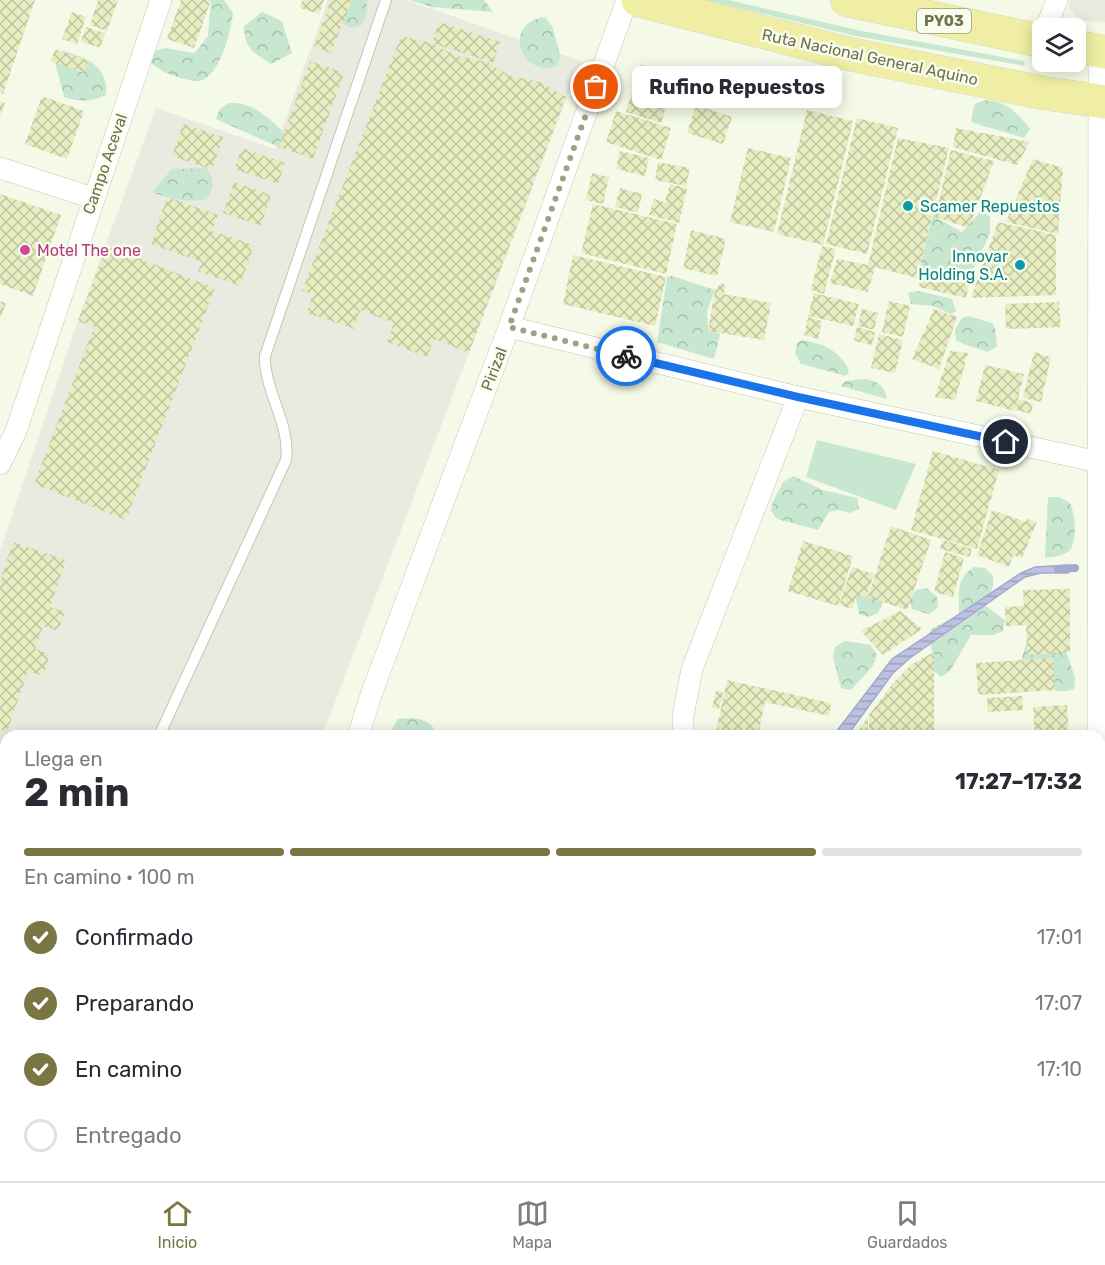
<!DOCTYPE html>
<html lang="es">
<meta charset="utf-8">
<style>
:root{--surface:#fff;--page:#f7f7f7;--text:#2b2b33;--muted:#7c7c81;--line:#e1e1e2;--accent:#797643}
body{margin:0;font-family:Rubik,sans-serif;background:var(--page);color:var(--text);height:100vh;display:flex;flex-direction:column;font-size:22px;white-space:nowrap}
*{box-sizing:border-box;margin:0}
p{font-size:20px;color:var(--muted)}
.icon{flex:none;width:33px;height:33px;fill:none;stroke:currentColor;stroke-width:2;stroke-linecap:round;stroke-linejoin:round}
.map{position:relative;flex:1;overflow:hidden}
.drawer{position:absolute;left:0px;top:730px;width:1106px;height:452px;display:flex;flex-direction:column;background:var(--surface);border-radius:18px 18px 0 0;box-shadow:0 3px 15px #0003}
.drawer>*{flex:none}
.buttons{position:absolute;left:1032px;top:18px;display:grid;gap:12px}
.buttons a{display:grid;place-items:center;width:54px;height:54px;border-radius:9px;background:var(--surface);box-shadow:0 3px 15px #0003;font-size:30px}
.pin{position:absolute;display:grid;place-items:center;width:51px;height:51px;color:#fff;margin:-26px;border:3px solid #fff;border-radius:50%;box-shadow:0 2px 6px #0007}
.courier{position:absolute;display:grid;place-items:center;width:60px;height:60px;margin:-30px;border:4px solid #1a73e8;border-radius:50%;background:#fff;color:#222;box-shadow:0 2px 8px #0007}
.bubble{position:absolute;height:42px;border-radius:9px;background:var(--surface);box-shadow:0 3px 15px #0003;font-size:20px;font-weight:700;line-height:42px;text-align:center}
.overview em{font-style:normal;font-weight:700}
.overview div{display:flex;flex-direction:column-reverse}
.overview{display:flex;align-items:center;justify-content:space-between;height:102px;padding:0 24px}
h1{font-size:39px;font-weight:700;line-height:45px}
.bar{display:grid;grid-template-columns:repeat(4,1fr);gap:9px 6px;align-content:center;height:72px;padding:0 24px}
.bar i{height:8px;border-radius:4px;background:var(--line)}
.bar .on{background:var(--accent)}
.bar p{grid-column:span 4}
ol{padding:0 24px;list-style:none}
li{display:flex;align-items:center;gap:18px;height:66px}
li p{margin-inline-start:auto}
li .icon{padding:6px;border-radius:50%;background:var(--accent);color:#fff;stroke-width:4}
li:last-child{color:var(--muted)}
li i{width:33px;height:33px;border:3px solid var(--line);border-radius:50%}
.tab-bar{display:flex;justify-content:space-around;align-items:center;height:84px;border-top:2px solid var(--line);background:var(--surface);font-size:16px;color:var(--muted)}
.tab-bar a{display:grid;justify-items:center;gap:3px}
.tab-bar .on{color:var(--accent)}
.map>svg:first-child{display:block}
.industrial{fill:#e9ebe0}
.green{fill:#c7e7d1}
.forest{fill:url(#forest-crowns)}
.water{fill:url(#water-rules);stroke:#a4aad3;stroke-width:1.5}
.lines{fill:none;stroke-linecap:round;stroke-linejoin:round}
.stream{stroke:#a4aad3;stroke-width:8}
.building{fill:url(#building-cross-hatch)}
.lane-casing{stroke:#c4c8ac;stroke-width:12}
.street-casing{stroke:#c4c8ac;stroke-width:22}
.highway-casing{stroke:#d7d8cd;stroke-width:34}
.lane{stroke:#fff;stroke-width:10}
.street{stroke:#fff;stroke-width:21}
.highway{stroke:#efeea4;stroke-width:33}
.done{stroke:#9ea284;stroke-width:6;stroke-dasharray:0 10.8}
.route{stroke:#1a73e8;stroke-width:8}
.culture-dot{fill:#0f9aa8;stroke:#f8fded;stroke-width:2}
.hotel-dot{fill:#d1479c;stroke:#f8fded;stroke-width:2}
.labels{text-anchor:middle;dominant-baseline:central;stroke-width:5;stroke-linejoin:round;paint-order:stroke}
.shield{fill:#f8fded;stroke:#989c7e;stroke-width:1.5}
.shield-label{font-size:15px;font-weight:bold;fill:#6f724e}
.street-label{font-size:16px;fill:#6f724e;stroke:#f8fded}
.culture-label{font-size:16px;fill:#0d838f;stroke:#f8fded;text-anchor:start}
.hotel-label{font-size:16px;fill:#b23c85;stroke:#f8fded;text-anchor:start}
</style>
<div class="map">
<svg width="1105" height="1181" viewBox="0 0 1105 1181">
<defs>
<pattern id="forest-crowns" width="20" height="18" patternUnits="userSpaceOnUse" patternTransform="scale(1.5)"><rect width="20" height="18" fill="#c7e7d1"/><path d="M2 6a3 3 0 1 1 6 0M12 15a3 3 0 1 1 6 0" fill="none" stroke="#a6c0ac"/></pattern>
<pattern id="water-rules" width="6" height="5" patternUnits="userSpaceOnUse" patternTransform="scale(1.5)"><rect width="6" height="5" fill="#bdc2e2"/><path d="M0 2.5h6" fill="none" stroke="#9ea2b9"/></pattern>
<pattern id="building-cross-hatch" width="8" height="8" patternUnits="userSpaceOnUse" patternTransform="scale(1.5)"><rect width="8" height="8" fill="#e8edc1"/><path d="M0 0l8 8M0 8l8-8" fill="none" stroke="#c0c49f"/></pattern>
</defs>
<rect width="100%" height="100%" fill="#f4fae7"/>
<g class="industrial">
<path d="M328,0H406L581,61L322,736H6V1161L0,1155V551L78,320L156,108L275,149Z"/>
<path d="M1069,0H1105V22L1085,21L1076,16L1069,8Z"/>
<path d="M21,1176H234V1181H26Z"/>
</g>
<g class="green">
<path d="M705,0H728L857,30L1024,61L1025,66L856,36Z"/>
<path d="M817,440L916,464L896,510L806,477Z"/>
</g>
<g class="forest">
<path d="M211,0H224L233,13C231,30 220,78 199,81C194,82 186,79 181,78C168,75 157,69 148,60L154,51L164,48L195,53L208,36Z"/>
<path d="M345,0H367V11L362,25L351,28L340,22Z"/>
<path d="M409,0H484L493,12L432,7Z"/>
<path d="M262,12L282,21L292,53L271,64C254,53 244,48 244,26Z"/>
<path d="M545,17L552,26L561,58L555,67C520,76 502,23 545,17Z"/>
<path d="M63,51C87,57 109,67 106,95C92,102 78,102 64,97L54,58Z"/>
<path d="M984,100C1005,100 1018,113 1030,129L1024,138L971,122L974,105Z"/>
<path d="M229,103C254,102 268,118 285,133L283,149L216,119L220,109Z"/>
<path d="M206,168C215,179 214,187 207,199C188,203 169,199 152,192L172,169Z"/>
<path d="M981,211L990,217V233L968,281L922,270L920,267L933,215L936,214L935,217L962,232Z"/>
<path d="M672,276L715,290L707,311L708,331L720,334L714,359L657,342L667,277Z"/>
<path d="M919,291L952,299L956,311L951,314L933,306L911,304L908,293Z"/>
<path d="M968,316L992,323L995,328L997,347L987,352C976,347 967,347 956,340L955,329L962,318Z"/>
<path d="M801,340C822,343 840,350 849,371L846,376L801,364L795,353L797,343Z"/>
<path d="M866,379C879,382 884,386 887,399L841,386L845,381Z"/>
<path d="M793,476L823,490L857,498L859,509L850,513L839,510L829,512L818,530L777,519L771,511C772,499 779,493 783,482Z"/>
<path d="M1048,497H1059L1070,503C1075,513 1078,543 1069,551C1062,556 1053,557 1045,558Z"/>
<path d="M974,567L985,568L993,576V586L986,606L1005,620L1003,631L993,635H971L950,671L941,677L933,670L930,630L959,614C960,594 954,580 974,567Z"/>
<path d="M927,588L937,597L938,608L928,614L912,609L909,601L916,590Z"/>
<path d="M860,591L880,599L883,603L878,613L869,617L859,614L855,594L858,595Z"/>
<path d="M1030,630L1063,643L1075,677L1074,689C1050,698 1035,678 1021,661Z"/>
<path d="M845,641L871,645L877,655L873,666L851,690L841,688L833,657L835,647Z"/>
<path d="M409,718C424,719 432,722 438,736H388L398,719Z"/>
<path d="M1105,945V1001L1101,978Z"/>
<path d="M366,1176H441L439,1181H370Z"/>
<path d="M625,1176H656L660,1181H624Z"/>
</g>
<path class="water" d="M1068,565V573H1041L1025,577L910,658L893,673L847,736H833L892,659L1021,573L1035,567Z"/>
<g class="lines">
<path class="stream" d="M1058,569L1075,568"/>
</g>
<g class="building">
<path d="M0,0H35L3,94L0,93Z"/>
<path d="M98,0H118L107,31L90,25Z"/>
<path d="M181,0H211L194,48L167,39Z"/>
<path d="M302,0H324L319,14L300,8Z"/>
<path d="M331,0H352L331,53L314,47Z"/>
<path d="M72,12L86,17L77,44L62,39Z"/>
<path d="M439,22L500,42L493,63L432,43Z"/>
<path d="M86,27L105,33L100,48L81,41Z"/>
<path d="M401,36L431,43L457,56L487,62L510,76L540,82L566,97L469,353L434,339L427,357L387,342L394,323L360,310L354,329L307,313L313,294L302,291Z"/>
<path d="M55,49L88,61L84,73L51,61Z"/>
<path d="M310,61L344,73L313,159L279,147Z"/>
<path d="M641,65L676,76L661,123L626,112Z"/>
<path d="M42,96L84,111L67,159L25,144Z"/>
<path d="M0,101L5,103L0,116Z"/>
<path d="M696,105L732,117L723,144L687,133Z"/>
<path d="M807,110L853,121L823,245L777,234Z"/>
<path d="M616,111L671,128L661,160L606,142Z"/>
<path d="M857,118L898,128L867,254L826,244Z"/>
<path d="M183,124L223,137L212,170L172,156Z"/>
<path d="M956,128L1030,142L1017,165L953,147Z"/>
<path d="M898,138L949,148L917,278L875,267L868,292L830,283L837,259L868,265Z"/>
<path d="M242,148L285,163L278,184L234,169Z"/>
<path d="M748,148L791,158L774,232L730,222Z"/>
<path d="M951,150L994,161L969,228L935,217Z"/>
<path d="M620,151L649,158L645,176L616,169Z"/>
<path d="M1033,159L1063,168L1058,234L1006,222Z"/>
<path d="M658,162L690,168L686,186L655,180Z"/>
<path d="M592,173L609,177L603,204L586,200Z"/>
<path d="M234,182L271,195L261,226L223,213Z"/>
<path d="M670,184L687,188L679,223L649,215L654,199L665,202Z"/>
<path d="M620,188L642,194L638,213L615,207Z"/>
<path d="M0,194L61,215L33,296L0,284Z"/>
<path d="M167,197L218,215L212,231L254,245L240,286L198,271L202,262L151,244Z"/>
<path d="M593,204L677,224L666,274L581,253Z"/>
<path d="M998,222L1056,235V295L971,298Z"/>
<path d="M691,230L726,239L717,276L683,268Z"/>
<path d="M107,246L215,288L126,520L34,484L94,327L78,321Z"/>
<path d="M822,246L836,249L824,294L811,290Z"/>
<path d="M573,255L666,277L655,326L563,304Z"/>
<path d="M922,270L970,281L966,298L919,287Z"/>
<path d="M721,283L726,285L724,294L771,303L764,340L708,331L715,290Z"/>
<path d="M814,293L859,304L853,326L808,316Z"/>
<path d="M0,301L6,303L0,319Z"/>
<path d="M889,301L910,306L903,337L882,332Z"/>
<path d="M1059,302L1061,327L1006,329L1005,304Z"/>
<path d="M862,309L878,313L874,330L858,326Z"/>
<path d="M934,309L957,317L939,369L912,359Z"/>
<path d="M808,317L822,321L818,339L804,335Z"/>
<path d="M857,327L875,332L872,345L854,341Z"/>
<path d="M879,334L903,340L895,373L871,368Z"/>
<path d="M950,351L968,353L955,400L935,397Z"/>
<path d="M1034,352L1051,357L1041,402L1023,398Z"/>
<path d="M985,365L1024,374L1015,411L976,401Z"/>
<path d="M1018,399L1033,403L1031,414L1016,410Z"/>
<path d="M933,451L999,470L977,549L911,530Z"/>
<path d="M992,510L1026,522L1027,519L1037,522L1022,558L1013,555L1009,567L977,555Z"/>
<path d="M891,526L931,540L907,610L868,597Z"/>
<path d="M943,540L972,549L970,557L940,549Z"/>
<path d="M803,541L853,556L838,606L788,591Z"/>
<path d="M13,542L66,560L50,607L65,612L58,631L43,626L35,649L50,654L43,676L28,671L7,732L0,729V581Z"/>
<path d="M945,552L964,558L953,597L934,592Z"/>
<path d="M852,567L874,574L866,598L857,595L852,609L839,605Z"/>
<path d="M1070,589V652L1027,655L1026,625L1006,626L1005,607L1024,606L1023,590Z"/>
<path d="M900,611L922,629L883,655L861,631Z"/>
<path d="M934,652V736H869V715L894,682L912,664Z"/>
<path d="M1053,658L1055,690L978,695L976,663Z"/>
<path d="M727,680L831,703L829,716L765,702L758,736H742L716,731Z"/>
<path d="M716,691L723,692L719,709L712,708Z"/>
<path d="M1022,696L1023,710L988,712L987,698Z"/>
<path d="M1067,705L1069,736H1035L1033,707Z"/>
<path d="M868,717V736H854Z"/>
<path d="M197,1176H221V1181H198Z"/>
<rect x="476" y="1176" width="46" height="5"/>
<rect x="528" y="1176" width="43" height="5"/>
<rect x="856" y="1176" width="21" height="5"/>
<rect x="986" y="1176" width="27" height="5"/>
<rect x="1017" y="1176" width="35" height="5"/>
<rect x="815" y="1179" width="31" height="2"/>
</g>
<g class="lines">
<defs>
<path id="lane" d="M159,736L286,460C291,424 264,391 265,356L386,0"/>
<g id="street">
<path d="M1046,28L1057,0"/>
<path d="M0,168L93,198"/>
<path d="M509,327L798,397L1099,462"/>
<path d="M0,464L16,431L161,0"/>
<path d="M358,736L372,692L509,327L627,0"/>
<path d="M683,736V716L692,669L798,397"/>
<path d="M1098,736L1099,52"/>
<path d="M1100,823H1105"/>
<path d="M1100,1113H1105"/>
<path d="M680,1176V1181"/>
<path d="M1091,1176V1181"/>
<path d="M273,1181V1176"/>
</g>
<g id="highway">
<path d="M638,0L849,54L1044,93L1105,102"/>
<path d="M847,0L1042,41"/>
<path d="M1076,47L1105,52"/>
</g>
</defs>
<use href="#lane" class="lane-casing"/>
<use href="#street" class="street-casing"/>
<use href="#highway" class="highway-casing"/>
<use href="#lane" class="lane"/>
<use href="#street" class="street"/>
<use href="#highway" class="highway"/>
</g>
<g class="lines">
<path class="done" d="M596,87L509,327L626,356"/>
<path class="route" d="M626,356L798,397L1006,442"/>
</g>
<g class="culture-dot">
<circle cx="908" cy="206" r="6"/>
<circle cx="1020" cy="265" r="6"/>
</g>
<circle class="hotel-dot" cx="25" cy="250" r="6"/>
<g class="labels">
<rect class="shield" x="917" y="9" width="54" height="24" rx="4.5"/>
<g class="shield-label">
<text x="944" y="21">PY03</text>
</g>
<g class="street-label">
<text transform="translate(870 57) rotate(12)">Ruta Nacional General Aquino</text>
<text transform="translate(105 164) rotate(-71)">Campo Aceval</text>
<text transform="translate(494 369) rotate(-69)">Pirizal</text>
</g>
<g class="culture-label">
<text x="920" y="206">Scamer Repuestos</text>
<text x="1008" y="256" text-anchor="end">Innovar<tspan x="1008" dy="18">Holding S.A.</tspan></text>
</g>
<g class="hotel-label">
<text x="37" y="250">Motel The one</text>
</g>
</g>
</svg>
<div class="buttons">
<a><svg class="icon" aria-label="layers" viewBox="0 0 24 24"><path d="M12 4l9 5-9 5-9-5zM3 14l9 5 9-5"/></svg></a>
</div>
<div class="pin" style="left:596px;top:87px;background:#ea580c"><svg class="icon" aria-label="bag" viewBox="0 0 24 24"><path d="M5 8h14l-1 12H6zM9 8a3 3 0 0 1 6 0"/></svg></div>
<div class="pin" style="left:1006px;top:442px;background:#1f2937"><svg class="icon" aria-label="home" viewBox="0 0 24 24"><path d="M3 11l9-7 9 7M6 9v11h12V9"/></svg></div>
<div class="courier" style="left:626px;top:356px"><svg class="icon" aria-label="bike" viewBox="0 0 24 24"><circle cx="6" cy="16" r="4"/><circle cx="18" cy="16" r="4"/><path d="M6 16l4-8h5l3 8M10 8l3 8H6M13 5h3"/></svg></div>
<div class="bubble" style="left:632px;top:66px;width:210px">Rufino Repuestos</div>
<section class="drawer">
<div class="overview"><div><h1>2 min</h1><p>Llega en</p></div><em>17:27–17:32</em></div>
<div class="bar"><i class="on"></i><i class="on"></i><i class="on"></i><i></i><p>En camino · 100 m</p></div>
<ol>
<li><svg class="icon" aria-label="check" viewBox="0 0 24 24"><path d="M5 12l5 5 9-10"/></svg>Confirmado<p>17:01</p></li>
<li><svg class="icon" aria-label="check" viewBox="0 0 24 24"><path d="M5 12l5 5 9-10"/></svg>Preparando<p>17:07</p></li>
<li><svg class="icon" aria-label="check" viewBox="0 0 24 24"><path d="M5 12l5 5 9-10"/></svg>En camino<p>17:10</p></li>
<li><i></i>Entregado</li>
</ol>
</section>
</div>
<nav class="tab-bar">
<a class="on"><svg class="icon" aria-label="home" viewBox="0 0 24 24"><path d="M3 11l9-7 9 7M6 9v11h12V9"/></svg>Inicio</a>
<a><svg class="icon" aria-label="map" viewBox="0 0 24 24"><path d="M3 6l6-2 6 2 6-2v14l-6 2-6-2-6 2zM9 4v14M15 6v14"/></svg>Mapa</a>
<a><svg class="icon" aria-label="saved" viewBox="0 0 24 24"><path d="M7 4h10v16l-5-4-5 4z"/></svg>Guardados</a>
</nav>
